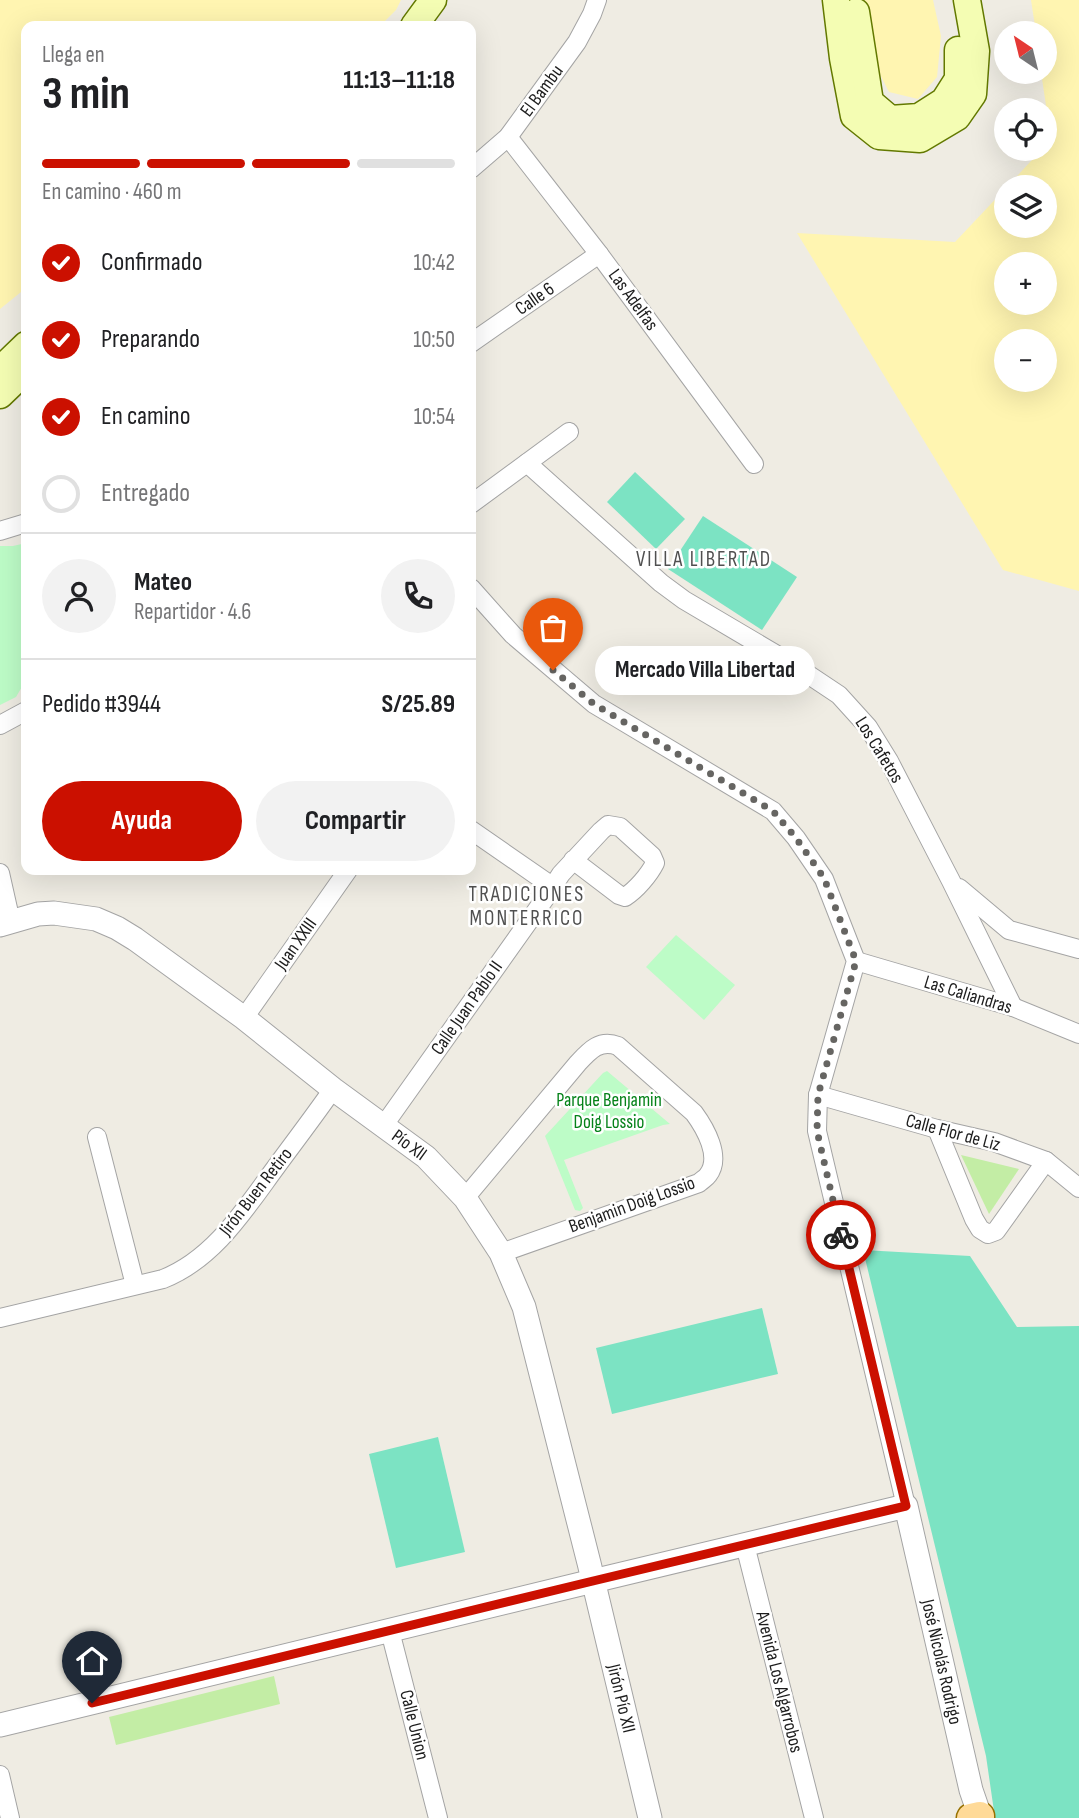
<!DOCTYPE html>
<html lang="es">
<meta charset="utf-8">
<style>
:root{--surface:#fff;--page:#f2f2f2;--text:#202124;--muted:#757577;--line:#e0e0e0;--accent:#cb1000}
body{margin:0;font-family:"Sofia Sans Condensed",sans-serif;background:var(--page);color:var(--text);height:100vh;display:flex;flex-direction:column;font-size:26px;white-space:nowrap}
*{box-sizing:border-box;margin:0}
p{font-size:23px;color:var(--muted)}
.icon{flex:none;width:38px;height:38px;fill:none;stroke:currentColor;stroke-width:2;stroke-linecap:round;stroke-linejoin:round}
.map{position:relative;flex:1;overflow:hidden}
.panel{position:absolute;left:21px;top:21px;width:455px;height:854px;display:flex;flex-direction:column;background:var(--surface);border-radius:14px;box-shadow:0 7px 28px #0002}
.panel>*{flex:none}
.needle{width:46px;rotate:325deg}
.controls{position:absolute;left:994px;top:21px;display:grid;gap:14px}
.controls a{display:grid;place-items:center;width:63px;height:63px;border-radius:50%;background:var(--surface);box-shadow:0 7px 28px #0002;font-size:35px}
.pin{position:absolute;display:grid;place-items:center;width:60px;height:60px;color:#fff;margin:-72px -30px;border-radius:50% 50% 50% 0;rotate:-45deg;box-shadow:0 0 7px #0007}
.pin .icon{rotate:45deg}
.courier{position:absolute;display:grid;place-items:center;width:70px;height:70px;margin:-35px;border:5px solid #cb1000;border-radius:50%;background:#fff;color:#222;box-shadow:0 2px 9px #0007}
.bubble{position:absolute;height:49px;border-radius:24px;background:var(--surface);box-shadow:0 7px 28px #0002;font-size:23px;font-weight:700;line-height:49px;text-align:center}
.headline em{font-style:normal;font-weight:700}
.headline div{display:flex;flex-direction:column-reverse}
.headline{display:flex;align-items:center;justify-content:space-between;height:119px;padding:0 21px}
h1{font-size:46px;font-weight:700;line-height:52px}
.bar{display:grid;grid-template-columns:repeat(4,1fr);gap:10px 7px;align-content:center;height:84px;padding:0 21px}
.bar i{height:9px;border-radius:5px;background:var(--line)}
.bar .current{background:var(--accent)}
.bar p{grid-column:span 4}
.line{display:flex;align-items:center;gap:18px;padding:0 21px;border-top:2px solid var(--line)}
.line div{flex:1}
.round{display:grid;place-items:center;flex:none;width:74px;height:74px;border-radius:37px;background:var(--page)}
ol{padding:0 21px;list-style:none}
li{display:flex;align-items:center;gap:21px;height:77px}
li p{margin-inline-start:auto}
li .icon{padding:7px;border-radius:50%;background:var(--accent);color:#fff;stroke-width:4}
li:last-child{color:var(--muted)}
li i{width:38px;height:38px;border:4px solid var(--line);border-radius:50%}
.cta{display:flex;gap:14px;margin-top:auto;padding:14px 21px}
.cta a{flex:1;height:80px;border-radius:42px;background:var(--accent);color:#fff;font-size:28px;font-weight:700;line-height:80px;text-align:center}
.cta a+a{background:var(--page);color:var(--text)}
.map>svg:first-child{display:block}
.grass{fill:#c3eda5}
.sand{fill:#fff5b1;fill-rule:evenodd}
.park{fill:#bdfcc7}
.pitch{fill:#7ce3c3}
.lines{fill:none;stroke-linecap:round;stroke-linejoin:round}
.minor-casing{stroke:#a4a4a4;stroke-width:20}
.tertiary-casing{stroke:#a4a4a4;stroke-width:25}
.secondary-casing{stroke:#637900;stroke-width:29}
.primary-casing{stroke:#977100;stroke-width:31}
.minor{stroke:#fff;stroke-width:18}
.tertiary{stroke:#fff;stroke-width:23}
.secondary{stroke:#f4fdb3;stroke-width:26}
.primary{stroke:#ffda98;stroke-width:28}
.done{stroke:#666562;stroke-width:7;stroke-dasharray:0 12.6}
.route{stroke:#cb1000;stroke-width:9}
.labels{text-anchor:middle;dominant-baseline:central;stroke-width:5;stroke-linejoin:round;paint-order:stroke}
.street-label{font-size:19px;fill:#1d1d1d;stroke:#fff}
.park-label{font-size:19px;fill:#058219;stroke:#fff}
.neighbourhood-label{font-size:21px;letter-spacing:2px;fill:#505050;stroke:#fff}
</style>
<div class="map">
<svg width="1079" height="1818" viewBox="0 0 1079 1818">
<rect width="100%" height="100%" fill="#efece3"/>
<g class="grass">
<path d="M961,1155L1019,1169L989,1214Z"/>
<path d="M274,1676L280,1704L116,1745L109,1717Z"/>
</g>
<g class="sand">
<path d="M0,0H401L396,10L380,26H26V288L0,309Z"/>
<path d="M862,0H933L941,36L937,77L918,99L889,92L871,57Z"/>
<path d="M1031,0H1079V591L1003,570L797,233L955,242L1006,188V226H1045V187H1007L1042,149H1045V146L1051,139L1041,72H1045V33H1036ZM1006,264H1045V303H1006ZM1006,341H1045V380H1006Z"/>
</g>
<g class="park">
<path d="M26,543V680L16,697L0,705V546H13Z"/>
<path d="M676,935L735,985L704,1020L646,967Z"/>
<path d="M607,1071L670,1124L663,1125L564,1160L583,1208L580,1211L575,1210L545,1136L603,1073Z"/>
</g>
<g class="pitch">
<path d="M635,472L685,519L656,549L607,502Z"/>
<path d="M703,516L797,577L762,630L668,569Z"/>
<path d="M863,1250L970,1256L1017,1327L1079,1326V1818H995L986,1756Z"/>
<path d="M762,1308L778,1374L612,1414L596,1348Z"/>
<path d="M438,1437L465,1552L396,1568L369,1454Z"/>
</g>
<g class="lines">
<defs>
<g id="minor">
<path d="M508,137L599,254L754,464"/>
<path d="M471,169L508,137L577,42L592,14L597,0"/>
<path d="M471,343L599,254"/>
<path d="M527,463L661,583L684,600L794,665L839,695L868,727L889,761L951,881L1013,1007"/>
<path d="M471,504L569,432"/>
<path d="M0,531L26,523"/>
<path d="M471,588L513,635L594,704L773,811L796,838L824,879L856,961L818,1095L817,1131L906,1506"/>
<path d="M0,725L26,711"/>
<path d="M471,830L546,882L549,890"/>
<path d="M0,873L11,922"/>
<path d="M959,888L1009,930L1079,949"/>
<path d="M856,961L1013,1007L1079,1034"/>
<path d="M244,1018L348,870"/>
<path d="M818,1095L937,1129L994,1142L1046,1161L1079,1188"/>
<path d="M384,1125L546,897L561,874L601,831L608,825L620,827L652,856L655,863C649,875 636,890 625,897L619,895L573,860"/>
<path d="M937,1129L974,1219L980,1229L988,1234L996,1231L1046,1161"/>
<path d="M97,1137L135,1285"/>
<path d="M465,1198L578,1063C590,1050 600,1039 618,1046L694,1113C705,1128 722,1157 708,1175C706,1178 702,1180 699,1183L501,1253"/>
<path d="M0,1318L163,1279C214,1259 245,1209 276,1167C295,1141 315,1115 333,1089"/>
<path d="M745,1545L814,1818"/>
<path d="M390,1631L438,1818"/>
<path d="M0,1775L10,1818"/>
</g>
<g id="tertiary">
<path id="s1" d="M0,925L38,914L54,913L96,919L117,928L135,939L244,1018L333,1089L426,1157L465,1198L501,1253L524,1307L589,1563L650,1818"/>
<path id="s2" d="M0,1725L593,1581L906,1506L971,1790L980,1816"/>
</g>
<g id="secondary">
<path d="M836,0L843,58L854,116L879,136L920,139L957,117L973,94L976,51L967,0"/>
<path d="M856,12L870,102L890,119L919,117L944,101L958,79V50"/>
<path d="M414,26L433,0"/>
<path d="M0,370L26,345"/>
<path d="M0,395L26,370"/>
</g>
<path id="primary" d="M971,1818L980,1816V1818"/>
</defs>
<use href="#minor" class="minor-casing"/>
<use href="#tertiary" class="tertiary-casing"/>
<use href="#secondary" class="secondary-casing"/>
<use href="#primary" class="primary-casing"/>
<use href="#minor" class="minor"/>
<use href="#tertiary" class="tertiary"/>
<use href="#secondary" class="secondary"/>
<use href="#primary" class="primary"/>
</g>
<g class="lines">
<path class="done" d="M553,670L594,704L773,811L796,838L824,878L856,961L818,1095L817,1131L841,1235"/>
<path class="route" d="M92,1703L593,1581L906,1506L841,1235"/>
</g>
<g class="labels">
<g class="street-label">
<text transform="translate(542 91) rotate(-54)">El Bambu</text>
<text transform="translate(535 299) rotate(-35)">Calle 6</text>
<text transform="translate(633 300) rotate(54)">Las Adelfas</text>
<text transform="translate(879 750) rotate(58)">Los Cafetos</text>
<text transform="translate(296 944) rotate(-55)">Juan XXIII</text>
<text transform="translate(968 995) rotate(17)">Las Caliandras</text>
<text transform="translate(467 1008) rotate(-55)">Calle Juan Pablo II</text>
<text transform="translate(953 1133) rotate(15)">Calle Flor de Liz</text>
<text stroke="none"><textPath href="#s1" startOffset="485">Pío XII</textPath></text>
<text transform="translate(256 1192) rotate(-52)">Jirón Buen Retiro</text>
<text transform="translate(632 1205) rotate(-20)">Benjamin Doig Lossio</text>
<text stroke="none"><textPath href="#s2" startOffset="1092">José Nicolás Rodrigo</textPath></text>
<text transform="translate(779 1682) rotate(76)">Avenida Los Algarrobos</text>
<text stroke="none"><textPath href="#s1" startOffset="1090">Jirón Pío XII</textPath></text>
<text transform="translate(414 1725) rotate(76)">Calle Union</text>
</g>
<g class="park-label">
<text x="609" y="1100">Parque Benjamin<tspan x="609" dy="22">Doig Lossio</tspan></text>
</g>
<g class="neighbourhood-label">
<text x="704" y="559">VILLA LIBERTAD</text>
<text x="527" y="894">TRADICIONES<tspan x="527" dy="24">MONTERRICO</tspan></text>
</g>
</g>
</svg>
<div class="controls">
<a><svg class="needle" viewBox="-14 -14 28 28"><path d="M0-13l5 13h-10z" fill="#e53935"/><path d="M0 13l5-13h-10z" fill="#757577"/></svg></a>
<a><svg class="icon" aria-label="locate" viewBox="0 0 24 24"><circle cx="12" cy="12" r="6"/><path d="M12 2v4M12 18v4M2 12h4M18 12h4"/></svg></a>
<a><svg class="icon" aria-label="layers" viewBox="0 0 24 24"><path d="M12 4l9 5-9 5-9-5zM3 14l9 5 9-5"/></svg></a>
<a>+</a>
<a>−</a>
</div>
<div class="pin" style="left:553px;top:670px;background:#ea580c"><svg class="icon" aria-label="bag" viewBox="0 0 24 24"><path d="M5 8h14l-1 12H6zM9 8a3 3 0 0 1 6 0"/></svg></div>
<div class="pin" style="left:92px;top:1703px;background:#1f2937"><svg class="icon" aria-label="home" viewBox="0 0 24 24"><path d="M3 11l9-7 9 7M6 9v11h12V9"/></svg></div>
<div class="courier" style="left:841px;top:1235px"><svg class="icon" aria-label="bike" viewBox="0 0 24 24"><circle cx="6" cy="16" r="4"/><circle cx="18" cy="16" r="4"/><path d="M6 16l4-8h5l3 8M10 8l3 8H6M13 5h3"/></svg></div>
<div class="bubble" style="left:595px;top:646px;width:220px">Mercado Villa Libertad</div>
<section class="panel">
<div class="headline"><div><h1>3 min</h1><p>Llega en</p></div><em>11:13–11:18</em></div>
<div class="bar"><i class="current"></i><i class="current"></i><i class="current"></i><i></i><p>En camino · 460 m</p></div>
<ol>
<li><svg class="icon" aria-label="check" viewBox="0 0 24 24"><path d="M5 12l5 5 9-10"/></svg>Confirmado<p>10:42</p></li>
<li><svg class="icon" aria-label="check" viewBox="0 0 24 24"><path d="M5 12l5 5 9-10"/></svg>Preparando<p>10:50</p></li>
<li><svg class="icon" aria-label="check" viewBox="0 0 24 24"><path d="M5 12l5 5 9-10"/></svg>En camino<p>10:54</p></li>
<li><i></i>Entregado</li>
</ol>
<div class="line" style="height:126px"><a class="round"><svg class="icon" aria-label="person" viewBox="0 0 24 24"><circle cx="12" cy="8" r="4"/><path d="M4 21q1-7 8-7t8 7"/></svg></a><div><b>Mateo</b><p>Repartidor · 4.6</p></div><a class="round"><svg class="icon" aria-label="phone" viewBox="0 0 24 24"><path d="M5 4h4l2 5-3 2q2 4 5 5l2-3 5 2v4C11 20 4 13 5 4z"/></svg></a></div>
<div class="line" style="height:91px"><div>Pedido #3944</div><b>S/25.89</b></div>
<div class="cta"><a>Ayuda</a><a>Compartir</a></div>
</section>
</div>
